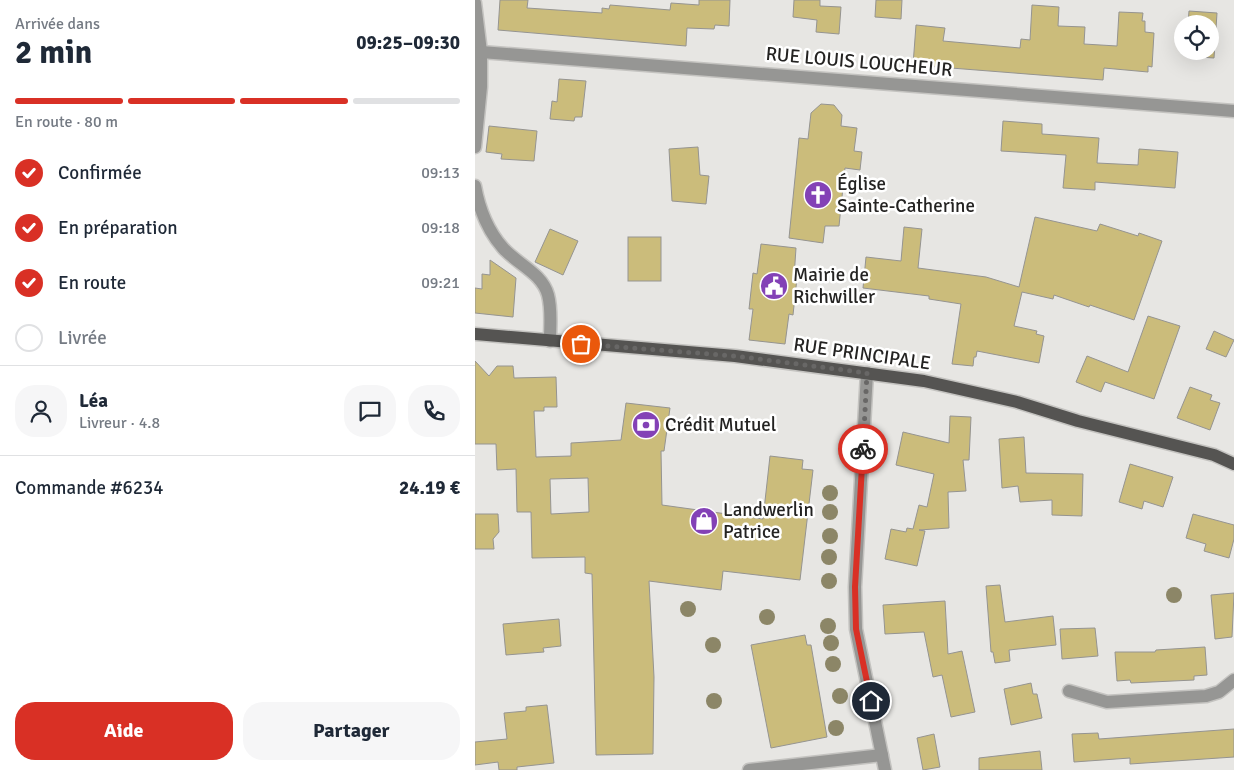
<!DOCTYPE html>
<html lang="fr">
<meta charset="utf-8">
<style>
:root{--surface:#fff;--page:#f6f6f7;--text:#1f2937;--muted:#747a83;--line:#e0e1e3;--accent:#d93025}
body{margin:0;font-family:Signika,sans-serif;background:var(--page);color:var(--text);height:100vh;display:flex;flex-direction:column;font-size:19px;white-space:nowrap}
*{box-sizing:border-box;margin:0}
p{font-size:16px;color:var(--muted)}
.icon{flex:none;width:28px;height:28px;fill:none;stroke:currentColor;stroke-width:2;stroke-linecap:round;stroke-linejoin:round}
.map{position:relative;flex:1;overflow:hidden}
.sheet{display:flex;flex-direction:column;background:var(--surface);width:475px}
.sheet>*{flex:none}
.fabs{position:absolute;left:699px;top:15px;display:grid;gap:10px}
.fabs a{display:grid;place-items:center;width:45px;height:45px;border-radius:50%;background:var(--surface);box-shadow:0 5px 20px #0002;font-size:25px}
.pin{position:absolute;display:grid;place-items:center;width:42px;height:42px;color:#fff;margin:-21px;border:2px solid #fff;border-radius:50%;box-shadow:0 1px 5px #0007}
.courier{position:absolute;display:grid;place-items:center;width:50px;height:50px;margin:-25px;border:4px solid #d93025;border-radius:50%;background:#fff;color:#222;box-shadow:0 1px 6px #0007}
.headline em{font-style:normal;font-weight:700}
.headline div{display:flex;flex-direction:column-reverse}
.headline{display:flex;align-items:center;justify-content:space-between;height:85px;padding:0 15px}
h1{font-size:32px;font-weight:700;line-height:38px}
.bar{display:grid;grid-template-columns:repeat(4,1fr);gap:8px 5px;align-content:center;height:60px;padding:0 15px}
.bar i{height:6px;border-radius:4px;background:var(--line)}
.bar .selected{background:var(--accent)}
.bar p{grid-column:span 4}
.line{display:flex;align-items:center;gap:12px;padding:0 15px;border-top:1px solid var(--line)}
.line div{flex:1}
.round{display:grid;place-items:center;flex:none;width:52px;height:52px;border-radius:20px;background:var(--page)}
ol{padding:0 15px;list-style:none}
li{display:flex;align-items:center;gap:15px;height:55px}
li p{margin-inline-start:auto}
li .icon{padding:5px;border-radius:50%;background:var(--accent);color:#fff;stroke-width:4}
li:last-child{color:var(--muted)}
li i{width:28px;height:28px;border:2px solid var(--line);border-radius:50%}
.cta{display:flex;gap:10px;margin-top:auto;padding:10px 15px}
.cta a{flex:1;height:58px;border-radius:20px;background:var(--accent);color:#fff;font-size:20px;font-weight:700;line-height:58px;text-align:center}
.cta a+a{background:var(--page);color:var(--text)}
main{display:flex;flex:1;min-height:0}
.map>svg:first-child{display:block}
.building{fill:#cbbc7b;stroke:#959491;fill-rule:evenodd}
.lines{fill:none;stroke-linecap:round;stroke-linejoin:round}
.minor-casing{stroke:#c4c3c0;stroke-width:15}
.major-casing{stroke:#c4c3c0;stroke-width:15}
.minor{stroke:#969694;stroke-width:12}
.major{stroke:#555452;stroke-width:12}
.tree{fill:#8c8667}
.done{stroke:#686766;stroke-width:5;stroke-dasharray:0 9}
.route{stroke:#d93025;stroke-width:6}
.labels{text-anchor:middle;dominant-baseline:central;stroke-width:5;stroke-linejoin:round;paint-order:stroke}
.street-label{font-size:19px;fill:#242322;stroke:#fff}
.poi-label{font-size:19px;fill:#242322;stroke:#fff;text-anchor:start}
</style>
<main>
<section class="sheet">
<div class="headline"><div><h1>2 min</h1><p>Arrivée dans</p></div><em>09:25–09:30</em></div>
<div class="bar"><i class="selected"></i><i class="selected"></i><i class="selected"></i><i></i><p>En route · 80 m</p></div>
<ol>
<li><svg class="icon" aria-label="check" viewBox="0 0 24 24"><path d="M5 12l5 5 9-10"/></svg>Confirmée<p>09:13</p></li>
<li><svg class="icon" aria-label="check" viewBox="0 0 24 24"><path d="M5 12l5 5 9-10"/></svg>En préparation<p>09:18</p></li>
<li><svg class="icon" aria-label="check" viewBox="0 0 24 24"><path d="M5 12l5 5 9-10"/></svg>En route<p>09:21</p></li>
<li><i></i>Livrée</li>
</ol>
<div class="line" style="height:90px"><a class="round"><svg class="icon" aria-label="person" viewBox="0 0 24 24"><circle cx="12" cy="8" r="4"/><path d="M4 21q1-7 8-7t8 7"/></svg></a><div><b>Léa</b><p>Livreur · 4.8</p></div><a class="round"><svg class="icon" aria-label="chat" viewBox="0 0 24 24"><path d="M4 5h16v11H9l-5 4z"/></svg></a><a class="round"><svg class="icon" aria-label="phone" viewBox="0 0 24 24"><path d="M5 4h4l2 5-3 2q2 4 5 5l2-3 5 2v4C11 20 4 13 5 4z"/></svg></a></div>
<div class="line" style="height:65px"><div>Commande #6234</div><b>24.19 €</b></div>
<div class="cta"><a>Aide</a><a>Partager</a></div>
</section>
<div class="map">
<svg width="759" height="770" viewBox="0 0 759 770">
<rect width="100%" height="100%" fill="#e7e6e3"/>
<g class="building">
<path d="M25,0H53L52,8L127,13V8L134,9L135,5L195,10L196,3L224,5V0H255L254,26L240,25L239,29L212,28L211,46L23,30Z"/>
<path d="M319,0H345V6L366,7L364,34L341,32L342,20L318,17Z"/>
<path d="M401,0H427L426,19L400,17Z"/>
<path d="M557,5L584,7L583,26L610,27L609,44L642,46L644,12L668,13L667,21H670V32L679,33L677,67L673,66V72L629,68L628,80L438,65L441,25L470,28L468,41L545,48L546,39L555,40Z"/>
<path d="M714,11L742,13L739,58L711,56V51H735V24H713Z"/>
<path d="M84,79L111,81L107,117H100L99,121L75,119L77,101L82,102Z"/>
<path d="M346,104L359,105L367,115L366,126L382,128L379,151L387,152L385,170L370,168L364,226H350L348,243L314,238L324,138L333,139L336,113Z"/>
<path d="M528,121L567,124V134L624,138L622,163L663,165L664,149L703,152L700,188L620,182V190L588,188L591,155L526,151Z"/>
<path d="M14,126L62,131L59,161L26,159L27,154L11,152Z"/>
<path d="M223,147L225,175L234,176L231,204L197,201L194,149Z"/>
<path d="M560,217L622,231L625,224L663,236L664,233L687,241L659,320L615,305L614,307L579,295L578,299L547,292L539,326L562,331L561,334L569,336L564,363L502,351L501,357H499L498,366L477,364L486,304L454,299V296L388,288L391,257L426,261L429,227L447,229L443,268L511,277L544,287Z"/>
<path d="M75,229L103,241L88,275L60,262Z"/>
<rect x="153" y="237" width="33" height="44"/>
<path d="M286,244L321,248L319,278H322L318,315L314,314L310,344L274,340L278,309H274L278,273L282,274Z"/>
<path d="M15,260L41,278L38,317L0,313V288L7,289V274L15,275Z"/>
<path d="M673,316L705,326L679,399L630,382L626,392L601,382L612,356L653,372Z"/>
<path d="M739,331L759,340L751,357L731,349Z"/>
<path d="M0,361L14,376L22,366H38L39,378L81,377L82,407H69V411H59L61,457L96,456V443L146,440L151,403L195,408L189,451H186L187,505L288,519L295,456L328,460L327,469L338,470L325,580L248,571L246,590L174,581L179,677L178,754L121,755L117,574L110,573V557L57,558L56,512H42L41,469L22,470L21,444H0ZM113,478L114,512L76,514L75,479Z"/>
<path d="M715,387L737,395L735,400L745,403L735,430L702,418Z"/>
<path d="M475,416L496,417L494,460H488L491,491L473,492L474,528L444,530L450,531L442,566L410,559L416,529L431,532L432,528L438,529L444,505L452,507L459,474L421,465L428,432L474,443Z"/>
<path d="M549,437L551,473L608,474L607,516L577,515V500L545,502L543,486L527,488L524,439Z"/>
<path d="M655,464L698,477L688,507L669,501L667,509L644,502Z"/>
<path d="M0,514H23L24,532L18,539L19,549H0Z"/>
<path d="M718,514L759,525V539L754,558L729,551L731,544L711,538Z"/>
<path d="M525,585L530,622L578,616L581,645L534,650L535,661L520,663L518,652H516L511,586Z"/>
<path d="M759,593L757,637L740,639L736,595Z"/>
<path d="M470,601L473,654L487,651L500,712L476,717L467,675L458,677L449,632L410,634L409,619L408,605Z"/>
<path d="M84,619L86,646L68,648L69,652L31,655L28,624Z"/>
<path d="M620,628L623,656L587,659L585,629Z"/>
<path d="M330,635L332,645H336L352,737L296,748L276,645Z"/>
<path d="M730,647L732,675L719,676V680L656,683L655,680L642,681L640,652H680L681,650Z"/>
<path d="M556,683L558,694H562L567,718L536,725L529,689Z"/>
<path d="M72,705L79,763L42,767V770H24L23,762L0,765V742L32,739L29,713L51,711V707Z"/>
<path d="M759,729V757L655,764V758L599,762L597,734L623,733L624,739Z"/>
<path d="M459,734L465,767L448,770L442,738Z"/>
<path d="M565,751L567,770H504V758Z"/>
</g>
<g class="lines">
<defs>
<g id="minor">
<path d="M0,3L6,52V87L0,147"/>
<path d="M6,52L759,111"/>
<path d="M0,186C4,208 13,231 28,248C42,264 67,273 73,295C77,310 75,325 75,341"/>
<path d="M392,373L380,587L381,629L410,770"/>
<path d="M594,691L632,702L731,696L744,692L759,680"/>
<path d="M274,770L407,755"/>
</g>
<path id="major" d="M0,334L260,356L449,381L542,402L603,421L739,455L759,464"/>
</defs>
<use href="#minor" class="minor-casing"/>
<use href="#major" class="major-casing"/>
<use href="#minor" class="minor"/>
<use href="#major" class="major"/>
</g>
<g class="tree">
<circle cx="355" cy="493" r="8"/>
<circle cx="355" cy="512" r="8"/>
<circle cx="355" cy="536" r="8"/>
<circle cx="354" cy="557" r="8"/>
<circle cx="354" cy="581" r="8"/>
<circle cx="699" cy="595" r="8"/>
<circle cx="213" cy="609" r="8"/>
<circle cx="292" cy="617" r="8"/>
<circle cx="353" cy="626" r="8"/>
<circle cx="356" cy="643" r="8"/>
<circle cx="238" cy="645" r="8"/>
<circle cx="358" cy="664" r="8"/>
<circle cx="365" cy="696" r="8"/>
<circle cx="239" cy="701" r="8"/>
<circle cx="361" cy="728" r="8"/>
</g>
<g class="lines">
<path class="done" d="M106,344L260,356L392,373L388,449"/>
<path class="route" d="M388,449L380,587L381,629L396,701"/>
</g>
<defs>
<symbol id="church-disc" viewBox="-11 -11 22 22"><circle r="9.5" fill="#8341b6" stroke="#fff"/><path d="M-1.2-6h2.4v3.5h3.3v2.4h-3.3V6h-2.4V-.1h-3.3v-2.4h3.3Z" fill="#fff"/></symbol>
<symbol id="civic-disc" viewBox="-11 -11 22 22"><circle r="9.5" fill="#8341b6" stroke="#fff"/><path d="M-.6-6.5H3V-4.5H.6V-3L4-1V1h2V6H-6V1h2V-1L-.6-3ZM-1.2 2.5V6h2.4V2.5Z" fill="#fff"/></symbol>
<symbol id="bank-disc" viewBox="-11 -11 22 22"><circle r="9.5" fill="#8341b6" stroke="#fff"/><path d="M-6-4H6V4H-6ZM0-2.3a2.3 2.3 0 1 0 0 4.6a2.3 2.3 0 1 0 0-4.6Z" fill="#fff"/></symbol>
<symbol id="shop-disc" viewBox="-11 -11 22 22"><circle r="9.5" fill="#8341b6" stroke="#fff"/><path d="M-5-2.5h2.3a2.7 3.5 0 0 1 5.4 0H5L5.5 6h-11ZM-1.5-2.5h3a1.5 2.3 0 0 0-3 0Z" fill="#fff"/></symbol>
</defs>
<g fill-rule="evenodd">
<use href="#church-disc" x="327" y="179" width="32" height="32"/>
<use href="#civic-disc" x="283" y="270" width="32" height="32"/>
<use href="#bank-disc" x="155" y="409" width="32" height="32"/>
<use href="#shop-disc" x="213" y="505" width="32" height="32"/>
</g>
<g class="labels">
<g class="street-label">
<text transform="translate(384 62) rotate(5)">RUE LOUIS LOUCHEUR</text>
<text transform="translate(387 354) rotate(8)">RUE PRINCIPALE</text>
</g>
<g class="poi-label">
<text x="362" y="184">Église<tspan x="362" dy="22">Sainte-Catherine</tspan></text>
<text x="318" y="275">Mairie de<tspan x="318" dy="22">Richwiller</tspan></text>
<text x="190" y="425">Crédit Mutuel</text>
<text x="248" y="510">Landwerlin<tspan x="248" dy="22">Patrice</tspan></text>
</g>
</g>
</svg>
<div class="fabs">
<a><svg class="icon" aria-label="locate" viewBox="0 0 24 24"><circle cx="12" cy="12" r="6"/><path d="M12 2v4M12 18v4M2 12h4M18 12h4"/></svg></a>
</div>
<div class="pin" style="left:106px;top:344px;background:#ea580c"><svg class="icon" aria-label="bag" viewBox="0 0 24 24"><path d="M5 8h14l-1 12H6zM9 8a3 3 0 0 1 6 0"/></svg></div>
<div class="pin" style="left:396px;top:701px;background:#1f2937"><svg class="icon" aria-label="home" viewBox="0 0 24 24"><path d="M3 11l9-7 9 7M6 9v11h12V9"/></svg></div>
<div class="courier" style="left:388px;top:449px"><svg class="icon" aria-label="bike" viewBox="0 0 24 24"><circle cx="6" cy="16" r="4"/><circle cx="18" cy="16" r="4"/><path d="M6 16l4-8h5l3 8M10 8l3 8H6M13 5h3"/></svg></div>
</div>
</main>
